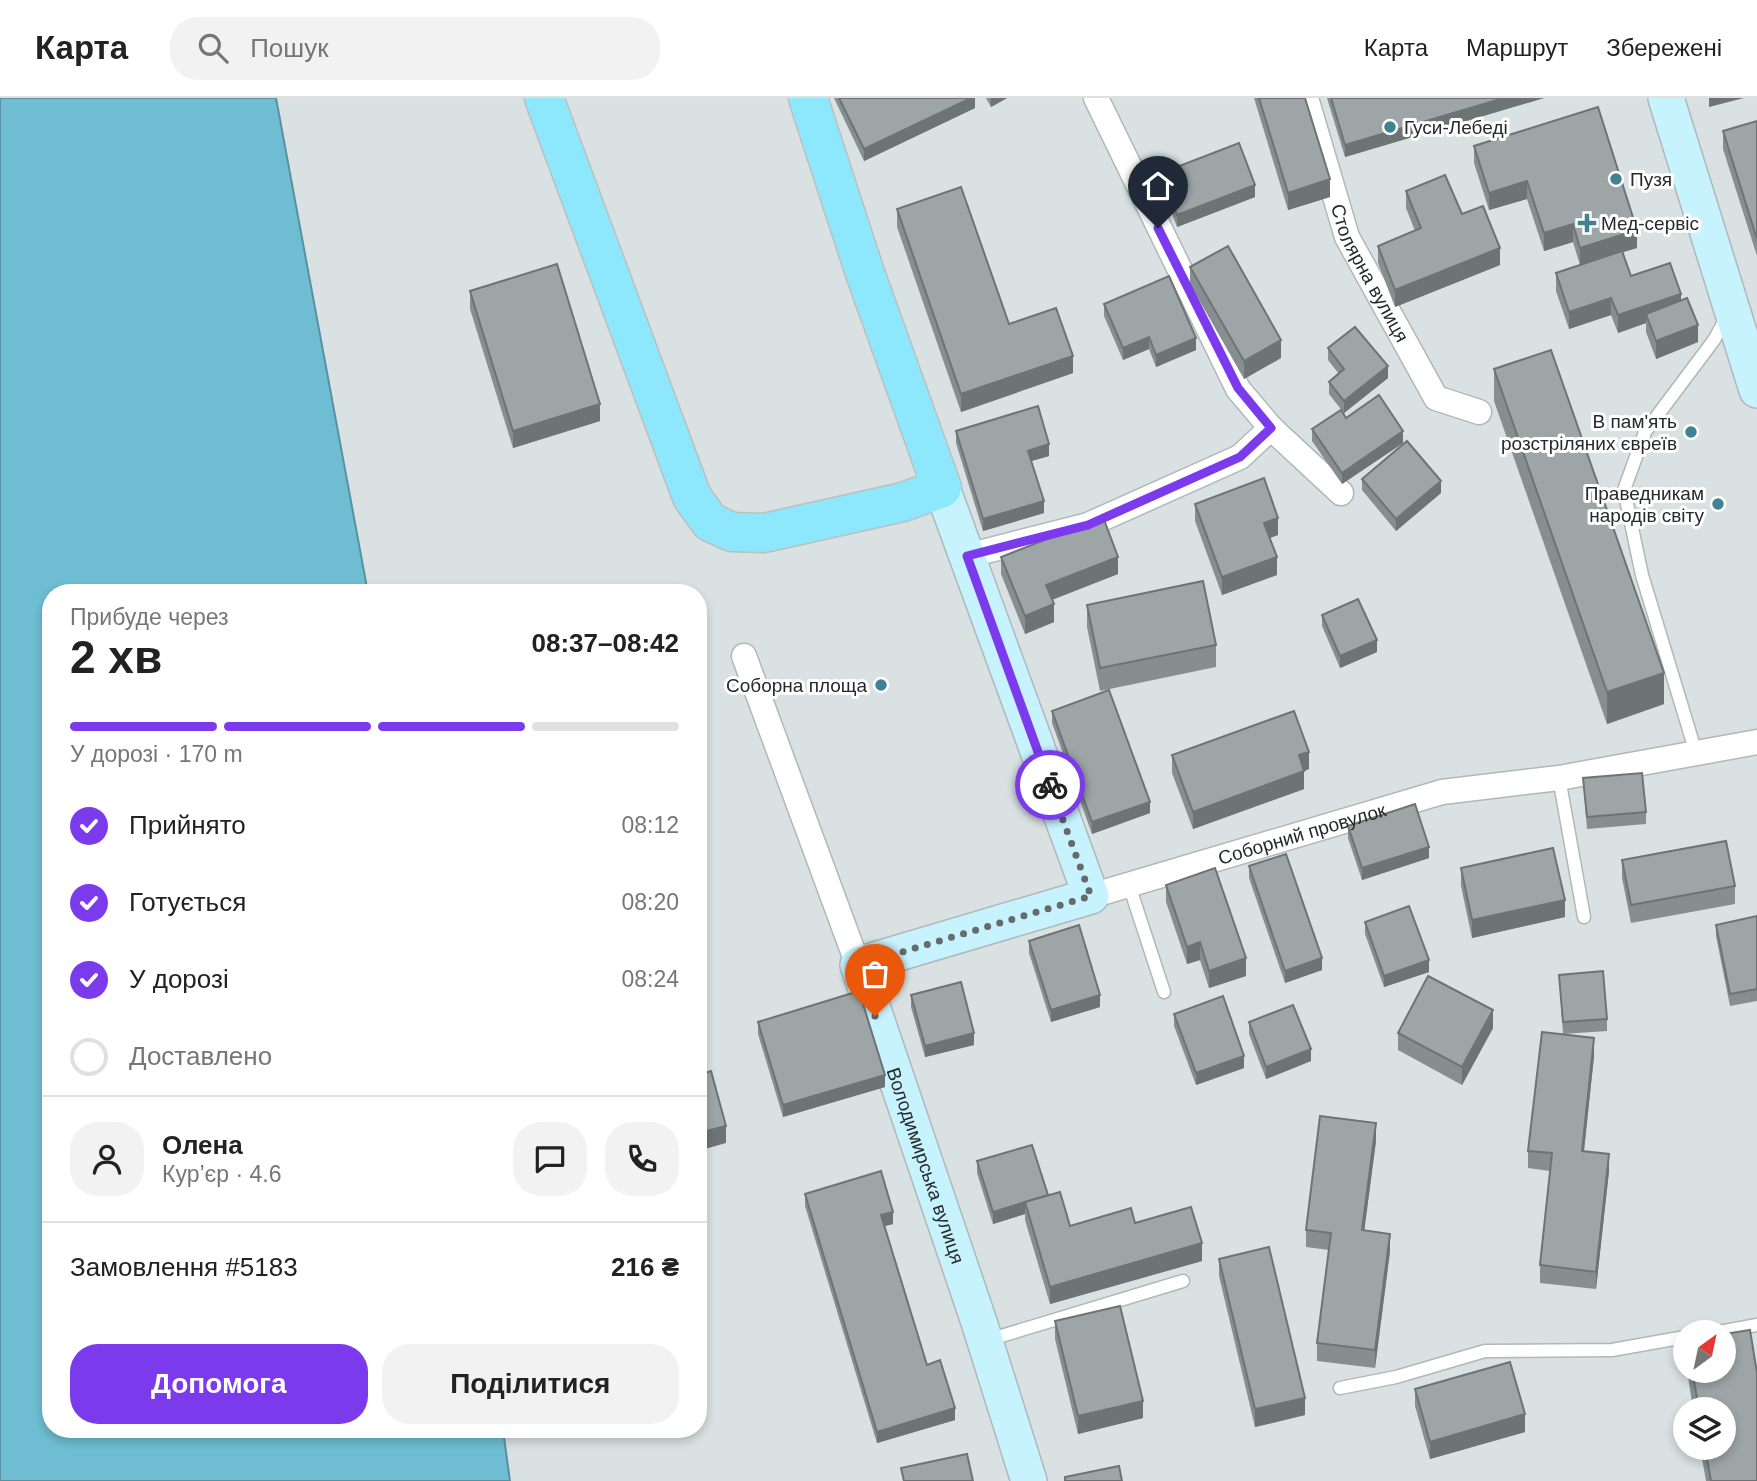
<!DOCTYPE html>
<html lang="uk">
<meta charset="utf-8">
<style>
:root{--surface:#fff;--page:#f2f2f2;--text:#222;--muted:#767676;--line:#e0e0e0;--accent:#7c3aed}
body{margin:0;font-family:Arial,sans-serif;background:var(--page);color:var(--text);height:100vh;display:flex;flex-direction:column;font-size:26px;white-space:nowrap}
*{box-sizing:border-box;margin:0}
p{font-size:23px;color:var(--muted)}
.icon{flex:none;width:38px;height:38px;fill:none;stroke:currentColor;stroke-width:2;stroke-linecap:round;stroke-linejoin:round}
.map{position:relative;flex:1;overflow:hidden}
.drawer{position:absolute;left:42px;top:486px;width:665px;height:854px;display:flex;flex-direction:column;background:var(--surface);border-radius:28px;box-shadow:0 4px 10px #0003}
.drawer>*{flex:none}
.needle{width:46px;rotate:33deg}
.tools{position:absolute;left:1673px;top:1222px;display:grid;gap:14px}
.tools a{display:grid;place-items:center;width:63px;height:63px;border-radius:50%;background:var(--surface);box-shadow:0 4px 10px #0003;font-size:35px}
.pin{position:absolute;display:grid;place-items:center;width:60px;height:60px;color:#fff;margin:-72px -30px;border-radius:50% 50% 50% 0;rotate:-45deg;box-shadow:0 0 7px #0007}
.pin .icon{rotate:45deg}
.courier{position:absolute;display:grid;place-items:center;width:70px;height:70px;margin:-35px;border:5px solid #7c3aed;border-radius:50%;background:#fff;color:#222;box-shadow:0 2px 9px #0007}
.summary em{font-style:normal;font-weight:700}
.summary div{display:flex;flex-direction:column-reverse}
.summary{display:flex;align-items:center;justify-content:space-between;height:119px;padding:0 28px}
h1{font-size:46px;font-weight:700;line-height:52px}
.bar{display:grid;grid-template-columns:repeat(4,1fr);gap:10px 7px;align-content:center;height:84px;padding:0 28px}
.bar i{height:9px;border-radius:5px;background:var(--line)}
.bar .on{background:var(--accent)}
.bar p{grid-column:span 4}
.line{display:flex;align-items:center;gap:18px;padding:0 28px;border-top:2px solid var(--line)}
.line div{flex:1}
.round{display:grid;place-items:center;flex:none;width:74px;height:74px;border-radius:28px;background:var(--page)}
ol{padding:0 28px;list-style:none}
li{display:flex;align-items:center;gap:21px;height:77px}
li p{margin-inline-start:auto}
li .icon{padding:7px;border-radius:50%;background:var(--accent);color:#fff;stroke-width:4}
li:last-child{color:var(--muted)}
li i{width:38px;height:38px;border:4px solid var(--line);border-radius:50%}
.button{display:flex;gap:14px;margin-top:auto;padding:14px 28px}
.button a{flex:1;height:80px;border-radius:28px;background:var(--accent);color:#fff;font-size:28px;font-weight:700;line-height:80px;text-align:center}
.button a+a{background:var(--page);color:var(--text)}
header{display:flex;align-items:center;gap:42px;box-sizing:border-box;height:98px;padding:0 35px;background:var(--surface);border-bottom:2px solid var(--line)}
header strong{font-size:33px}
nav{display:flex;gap:38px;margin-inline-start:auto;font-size:24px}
.search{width:490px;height:63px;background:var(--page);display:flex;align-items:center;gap:18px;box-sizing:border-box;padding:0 24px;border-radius:28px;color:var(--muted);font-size:26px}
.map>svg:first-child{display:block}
.water{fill:#6ebdd2;stroke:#5991a0;stroke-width:2}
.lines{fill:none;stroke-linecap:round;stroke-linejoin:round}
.lane-casing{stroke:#b0b8ba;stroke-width:15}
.street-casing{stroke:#b0b8ba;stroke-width:27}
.secondary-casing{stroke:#b0b8ba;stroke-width:38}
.primary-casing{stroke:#bebfbf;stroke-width:41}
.lane{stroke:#fff;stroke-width:12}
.street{stroke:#fff;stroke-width:24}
.secondary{stroke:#c6f3fe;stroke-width:35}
.primary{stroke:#8de8fd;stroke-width:38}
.wall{fill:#878e90}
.shaded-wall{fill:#6e7475}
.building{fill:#9da5a7;stroke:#6e7475;stroke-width:2}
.done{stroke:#656a6b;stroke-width:7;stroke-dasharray:0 12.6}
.route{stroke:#7c3aed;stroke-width:9}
.poi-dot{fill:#408293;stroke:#fff;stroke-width:2.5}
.labels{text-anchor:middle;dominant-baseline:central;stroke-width:6;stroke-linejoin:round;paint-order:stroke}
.poi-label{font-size:19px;fill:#272a2a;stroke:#fff;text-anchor:start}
.street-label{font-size:19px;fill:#272a2a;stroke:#fff}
</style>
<header>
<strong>Карта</strong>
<div class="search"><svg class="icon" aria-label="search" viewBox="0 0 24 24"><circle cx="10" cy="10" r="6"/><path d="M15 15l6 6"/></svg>Пошук</div>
<nav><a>Карта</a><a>Маршрут</a><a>Збережені</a></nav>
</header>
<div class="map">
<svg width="1757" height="1383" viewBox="0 0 1757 1383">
<rect width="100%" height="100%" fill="#d9e1e3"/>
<path class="water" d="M0,0H276L368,495H51V1332H503L510,1383H0Z"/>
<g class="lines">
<defs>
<g id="lane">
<path d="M1696,655L1642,477L1624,392L1645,334L1714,242L1726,220"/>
<path d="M1559,680L1584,819"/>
<path d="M1129,787L1164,894"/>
<path d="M1719,1234L1757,1227"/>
<path d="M988,1242L1183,1183"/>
<path d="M1340,1290L1396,1279L1485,1253L1612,1252L1685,1239"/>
</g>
<g id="street">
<path d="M1096,0L1238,291L1271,330L1341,395"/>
<path id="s1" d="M1306,0L1347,139L1436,300L1479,314"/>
<path d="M967,458L1088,427L1240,359L1271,330"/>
<path d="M744,558L858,867"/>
<path id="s2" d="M1091,798L1442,694L1559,680L1757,644"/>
</g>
<g id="secondary">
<path d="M1666,0L1757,292"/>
<path id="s3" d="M942,390L1091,798L858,867L979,1224L1029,1383"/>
</g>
<path id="primary" d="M544,0L692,399L710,424L732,434L764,435L903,404L942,390L865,175L808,0"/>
</defs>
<use href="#lane" class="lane-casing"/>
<use href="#street" class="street-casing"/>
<use href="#secondary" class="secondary-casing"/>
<use href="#primary" class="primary-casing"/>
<use href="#lane" class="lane"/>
<use href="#street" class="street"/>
<use href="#secondary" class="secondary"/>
<use href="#primary" class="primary"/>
</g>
<g class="wall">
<path d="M834,0H975V10L864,63Z"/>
<path d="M986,0H1007L991,9Z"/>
<path d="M1254,0H1305L1330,99L1288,112Z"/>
<path d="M1327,0H1544L1345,59Z"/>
<path d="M1757,23V158L1723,51V33Z"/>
<path d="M1474,48L1637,150L1623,154L1631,178L1681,203L1698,244L1656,261L1646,234V225L1618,235L1611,217L1569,231L1556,193V175L1580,167L1573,144L1544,153L1527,101L1489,112L1474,65Z"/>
<path d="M1161,75L1255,99L1177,129L1161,87Z"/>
<path d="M1406,93L1500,167L1395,209L1378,165V148L1415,133L1406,110Z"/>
<path d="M897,111L1009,226L1073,275L961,314L897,129Z"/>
<path d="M1190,169L1281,260L1244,281L1190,186Z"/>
<path d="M470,193L600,323L513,350L470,211Z"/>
<path d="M1104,206L1196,252L1156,269L1149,251L1123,262L1104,218Z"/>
<path d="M1328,250L1388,280L1344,315L1329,296V284L1339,276L1328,262Z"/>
<path d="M1494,271L1664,606L1607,626L1494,303Z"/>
<path d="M1346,320L1403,345L1342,386L1312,343V331Z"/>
<path d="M956,333L1049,358L1031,363L1044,415L983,433L956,345Z"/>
<path d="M1362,381L1441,395L1396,433L1362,392Z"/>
<path d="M1195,406L1278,437L1270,440L1277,477L1222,497L1195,423Z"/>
<path d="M1001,459L1118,476L1052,502L1054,524L1025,536L1001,476Z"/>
<path d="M1087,507L1216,547V569L1100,593L1087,529Z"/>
<path d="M1322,517L1377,554L1340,570L1322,528Z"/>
<path d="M1052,613L1150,715L1092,736L1052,625Z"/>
<path d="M1172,657L1309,671L1304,673V691L1193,731L1172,675Z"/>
<path d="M1583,680L1646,714V726L1587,731Z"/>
<path d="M1348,728L1429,760L1362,782L1348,740Z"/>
<path d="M1622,762L1735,788V806L1631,825L1622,780Z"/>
<path d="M1249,768L1322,872L1285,885L1249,780Z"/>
<path d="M1461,770L1565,819L1472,840L1461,788Z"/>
<path d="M1166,787L1246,878L1209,890L1200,862L1187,866L1166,804Z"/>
<path d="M1757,818V903L1730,908L1716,838V827Z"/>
<path d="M1365,824L1429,874L1384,889L1365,836Z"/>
<path d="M1029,843L1100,909L1051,924L1029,855Z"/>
<path d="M1559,877L1607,921V933L1563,936Z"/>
<path d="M911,897L974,947L925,959L911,909Z"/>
<path d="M1174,916L1244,970L1196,987L1174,928Z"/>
<path d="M758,924L885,989L783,1019L758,936Z"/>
<path d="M1249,924L1311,963L1266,981L1249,936Z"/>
<path d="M1493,930L1462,987L1398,952V935Z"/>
<path d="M1594,958L1584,1053L1609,1073L1596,1191L1540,1185V1167L1550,1073L1528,1070V1053Z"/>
<path d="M1376,1043L1364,1132L1390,1153L1375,1270L1317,1263V1245L1329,1152L1306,1149V1132Z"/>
<path d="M977,1063L1048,1098L1070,1128L1135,1125L1202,1163L1050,1206L1025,1122V1116L993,1126L977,1075Z"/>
<path d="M805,1096L893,1126L885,1128L927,1267L955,1322L877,1345L805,1108Z"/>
<path d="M1219,1161L1305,1317L1255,1329L1219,1178Z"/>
<path d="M1055,1223L1143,1320L1078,1336L1055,1241Z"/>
<path d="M1687,1272H1724L1757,1383H1706L1700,1349H1724V1311H1693Z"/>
<path d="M1415,1291L1525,1334L1430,1361L1415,1308Z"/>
</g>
<g class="shaded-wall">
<path d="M971,0H975V10L864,63V51Z"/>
<path d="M991,0H1007L991,9Z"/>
<path d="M1504,0H1544L1345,59V47Z"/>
<path d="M1709,0H1744L1709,9Z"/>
<path d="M1330,81V99L1288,112V95Z"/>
<path d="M1527,83V101L1489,112V95Z"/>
<path d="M1255,87V99L1177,129V117Z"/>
<path d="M1573,126V144L1544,153V135Z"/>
<path d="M1637,132V150L1580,167V150Z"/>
<path d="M1500,150V167L1395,209V192Z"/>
<path d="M1681,196V213L1646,216V225L1618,235V217Z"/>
<path d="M1611,200V217L1569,231V214Z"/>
<path d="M1698,227V244L1656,261V243Z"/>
<path d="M1149,239V251L1123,262V250Z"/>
<path d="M1196,240V252L1156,269V257Z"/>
<path d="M1281,242V260L1244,281V263Z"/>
<path d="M1073,258V275L961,314V296Z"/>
<path d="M1388,268V280L1344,315V303Z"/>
<path d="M600,306V323L513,350V333Z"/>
<path d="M1403,333V345L1342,386V375Z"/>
<path d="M1049,346V358L1028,364V353Z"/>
<path d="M1441,383V395L1396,433V421Z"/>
<path d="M1044,403V415L983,433V421Z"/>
<path d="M1278,420V437L1264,442V425Z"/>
<path d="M1118,459V476L1046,504V487Z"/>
<path d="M1277,459V477L1222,497V479Z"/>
<path d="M1054,506V524L1025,536V518Z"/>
<path d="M1377,542V554L1340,570V558Z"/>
<path d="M1664,575V606L1607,626V594Z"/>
<path d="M1309,654V671L1299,675V657Z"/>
<path d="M1304,673V691L1193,731V714Z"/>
<path d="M1150,704V715L1092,736V724Z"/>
<path d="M1429,749V760L1362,782V770Z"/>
<path d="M1565,802V819L1472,840V822Z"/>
<path d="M1200,844V862L1187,866V849Z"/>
<path d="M1246,860V878L1209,890V873Z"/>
<path d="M1322,860V872L1285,885V873Z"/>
<path d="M1429,862V874L1384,889V878Z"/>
<path d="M1100,897V909L1051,924V912Z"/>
<path d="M1493,912V930L1462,987V969Z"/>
<path d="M974,935V947L925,959V948Z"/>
<path d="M1594,940V958L1582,1070V1053Z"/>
<path d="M1311,951V963L1266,981V969Z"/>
<path d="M1244,958V970L1196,987V975Z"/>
<path d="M885,977V989L783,1019V1007Z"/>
<path d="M1376,1025V1043L1362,1150V1132Z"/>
<path d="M726,1028V1045L698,1053V1035Z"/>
<path d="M1609,1056V1073L1596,1191V1174Z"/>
<path d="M1048,1097L1025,1104V1116L993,1126V1114Z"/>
<path d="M893,1114V1126L881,1129V1117Z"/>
<path d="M1390,1136V1153L1375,1270V1252Z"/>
<path d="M1202,1145V1163L1050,1206V1189Z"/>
<path d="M1305,1300V1317L1255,1329V1311Z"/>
<path d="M1143,1303V1320L1078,1336V1318Z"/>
<path d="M955,1310V1322L877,1345V1334Z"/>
<path d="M1525,1316V1334L1430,1361V1344Z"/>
</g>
<g class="building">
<path d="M839,0H971L864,51Z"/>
<path d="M1259,0H1305L1330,81L1288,95Z"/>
<path d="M1331,0H1504L1345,47Z"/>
<path d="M1598,9L1637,132L1580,150L1573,126L1544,135L1527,83L1489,95L1474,48Z"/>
<path d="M1757,23V141L1723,33Z"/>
<path d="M1239,45L1255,87L1177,117L1161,75Z"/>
<path d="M1445,77L1462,116L1483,108L1500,150L1395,192L1378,148L1421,130L1406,93Z"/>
<path d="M961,89L1009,226L1056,210L1073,258L961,296L897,111Z"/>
<path d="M1228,148L1281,242L1244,263L1190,169Z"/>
<path d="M1622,153L1631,178L1670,165L1681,196L1618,217L1611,200L1569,214L1556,175Z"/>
<path d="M557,166L600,306L513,333L470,193Z"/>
<path d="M1169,178L1196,240L1156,257L1149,239L1123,250L1104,206Z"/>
<path d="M1687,200L1698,227L1656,243L1646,216Z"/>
<path d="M1355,229L1388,268L1344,303L1329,284L1344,271L1328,250Z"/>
<path d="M1551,252L1664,575L1607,594L1494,271Z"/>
<path d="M1379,297L1403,333L1342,375L1312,331L1341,312L1346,320Z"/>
<path d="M1038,308L1049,346L1028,353L1044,403L983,421L956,333Z"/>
<path d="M1407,343L1441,383L1396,421L1362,381Z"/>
<path d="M1264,380L1278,420L1264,425L1277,459L1222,479L1195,406Z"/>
<path d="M1103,419L1118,459L1046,487L1054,506L1025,518L1001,459Z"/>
<path d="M1203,483L1216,547L1100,570L1087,507Z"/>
<path d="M1358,501L1377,542L1340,558L1322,517Z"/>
<path d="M1109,592L1150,704L1092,724L1052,613Z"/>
<path d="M1294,613L1309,654L1299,657L1304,673L1193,714L1172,657Z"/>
<path d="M1642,675L1646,714L1587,719L1583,680Z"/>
<path d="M1415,706L1429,749L1362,770L1348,728Z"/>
<path d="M1726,743L1735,788L1631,807L1622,762Z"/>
<path d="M1553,750L1565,802L1472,822L1461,770Z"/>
<path d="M1286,756L1322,860L1285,873L1249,768Z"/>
<path d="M1215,770L1246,860L1209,873L1200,844L1187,849L1166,787Z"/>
<path d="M1409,808L1429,862L1384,878L1365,824Z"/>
<path d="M1757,818V891L1730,896L1716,827Z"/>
<path d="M1079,827L1100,897L1051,912L1029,843Z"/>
<path d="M1603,873L1607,921L1563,924L1559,877Z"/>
<path d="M1428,878L1493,912L1462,969L1398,935Z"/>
<path d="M961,884L974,935L925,948L911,897Z"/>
<path d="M859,893L885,977L783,1007L758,924Z"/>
<path d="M1223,898L1244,958L1196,975L1174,916Z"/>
<path d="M1293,907L1311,951L1266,969L1249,924Z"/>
<path d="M1542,934L1594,940L1582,1053L1609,1056L1596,1174L1540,1167L1552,1055L1528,1053Z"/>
<path d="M711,973L726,1028L698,1035V977Z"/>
<path d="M1320,1018L1376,1025L1362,1132L1390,1136L1375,1252L1317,1245L1331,1135L1306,1132Z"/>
<path d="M1032,1047L1048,1097L993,1114L977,1063Z"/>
<path d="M881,1073L893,1114L881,1117L927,1267L940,1262L955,1310L877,1334L805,1096Z"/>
<path d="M1060,1094L1070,1128L1131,1110L1135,1125L1191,1109L1202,1145L1050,1189L1025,1104Z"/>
<path d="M1269,1149L1305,1300L1255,1311L1219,1161Z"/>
<path d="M1120,1208L1143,1303L1078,1318L1055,1223Z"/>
<path d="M1750,1232L1757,1275V1383H1711L1705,1349H1724V1311H1699L1692,1272H1724V1236Z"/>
<path d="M1510,1264L1525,1316L1430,1344L1415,1291Z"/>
<path d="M967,1356L973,1383H904L901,1370Z"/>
<path d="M1119,1368L1122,1383H1065V1379Z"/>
</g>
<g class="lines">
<path class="done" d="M875,918L858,867L1091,798L1050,687"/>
<path class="route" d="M1050,687L967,458L1088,427L1240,359L1271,330L1238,290L1158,130"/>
</g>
<g class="poi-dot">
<circle cx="1390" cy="29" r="7"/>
<circle cx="1616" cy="81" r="7"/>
<path d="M1583.5 114.5h7v7h7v7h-7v7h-7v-7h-7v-7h7z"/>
<circle cx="1691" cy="334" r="7"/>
<circle cx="1718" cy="406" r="7"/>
<circle cx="881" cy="587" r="7"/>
</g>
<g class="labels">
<g class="poi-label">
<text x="1404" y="29">Гуси-Лебеді</text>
<text x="1630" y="81">Пузя</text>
<text x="1601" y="125">Мед-cервіс</text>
<text x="1677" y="323" text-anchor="end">В пам'ять<tspan x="1677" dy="22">розстріляних євреїв</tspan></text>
<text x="1704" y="395" text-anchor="end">Праведникам<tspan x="1704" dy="22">народів світу</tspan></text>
<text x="867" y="587" text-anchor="end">Соборна площа</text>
</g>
<g class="street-label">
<text stroke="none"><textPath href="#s1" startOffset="187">Столярна вулиця</textPath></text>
<text stroke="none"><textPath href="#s2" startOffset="220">Соборний провулок</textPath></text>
<text stroke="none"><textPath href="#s3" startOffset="889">Володимирська вулиця</textPath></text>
</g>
</g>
</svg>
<div class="tools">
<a><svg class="needle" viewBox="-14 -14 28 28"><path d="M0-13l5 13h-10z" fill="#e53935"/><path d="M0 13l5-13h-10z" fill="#767676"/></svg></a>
<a><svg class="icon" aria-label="layers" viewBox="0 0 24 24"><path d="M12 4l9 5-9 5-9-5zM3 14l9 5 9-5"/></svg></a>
</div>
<div class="pin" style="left:875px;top:918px;background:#ea580c"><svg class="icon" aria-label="bag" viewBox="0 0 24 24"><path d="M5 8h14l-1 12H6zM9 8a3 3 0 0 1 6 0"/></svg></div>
<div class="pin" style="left:1158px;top:130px;background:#1f2937"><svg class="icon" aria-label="home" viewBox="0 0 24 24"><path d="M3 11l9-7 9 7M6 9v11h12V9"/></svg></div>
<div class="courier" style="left:1050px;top:687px"><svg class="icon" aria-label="bike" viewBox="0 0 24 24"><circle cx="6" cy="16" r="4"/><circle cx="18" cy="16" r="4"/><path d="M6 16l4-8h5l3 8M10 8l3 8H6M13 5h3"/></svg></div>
<section class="drawer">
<div class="summary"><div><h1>2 хв</h1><p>Прибуде через</p></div><em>08:37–08:42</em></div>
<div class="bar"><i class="on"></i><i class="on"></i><i class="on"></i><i></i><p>У дорозі · 170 m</p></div>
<ol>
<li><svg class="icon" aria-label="check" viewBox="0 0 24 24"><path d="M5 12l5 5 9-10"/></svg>Прийнято<p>08:12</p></li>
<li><svg class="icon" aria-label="check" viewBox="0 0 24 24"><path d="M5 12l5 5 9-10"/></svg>Готується<p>08:20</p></li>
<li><svg class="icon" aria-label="check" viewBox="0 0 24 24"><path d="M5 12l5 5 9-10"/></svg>У дорозі<p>08:24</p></li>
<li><i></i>Доставлено</li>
</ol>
<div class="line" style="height:126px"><a class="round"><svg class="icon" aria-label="person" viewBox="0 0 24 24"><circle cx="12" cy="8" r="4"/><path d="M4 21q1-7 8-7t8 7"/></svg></a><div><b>Олена</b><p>Кур’єр · 4.6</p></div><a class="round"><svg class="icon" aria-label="chat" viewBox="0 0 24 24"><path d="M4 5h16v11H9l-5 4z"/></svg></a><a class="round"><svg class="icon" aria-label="phone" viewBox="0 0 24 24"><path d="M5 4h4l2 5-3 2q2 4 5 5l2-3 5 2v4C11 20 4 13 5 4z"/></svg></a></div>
<div class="line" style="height:91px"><div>Замовлення #5183</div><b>216 ₴</b></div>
<div class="button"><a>Допомога</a><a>Поділитися</a></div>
</section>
</div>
